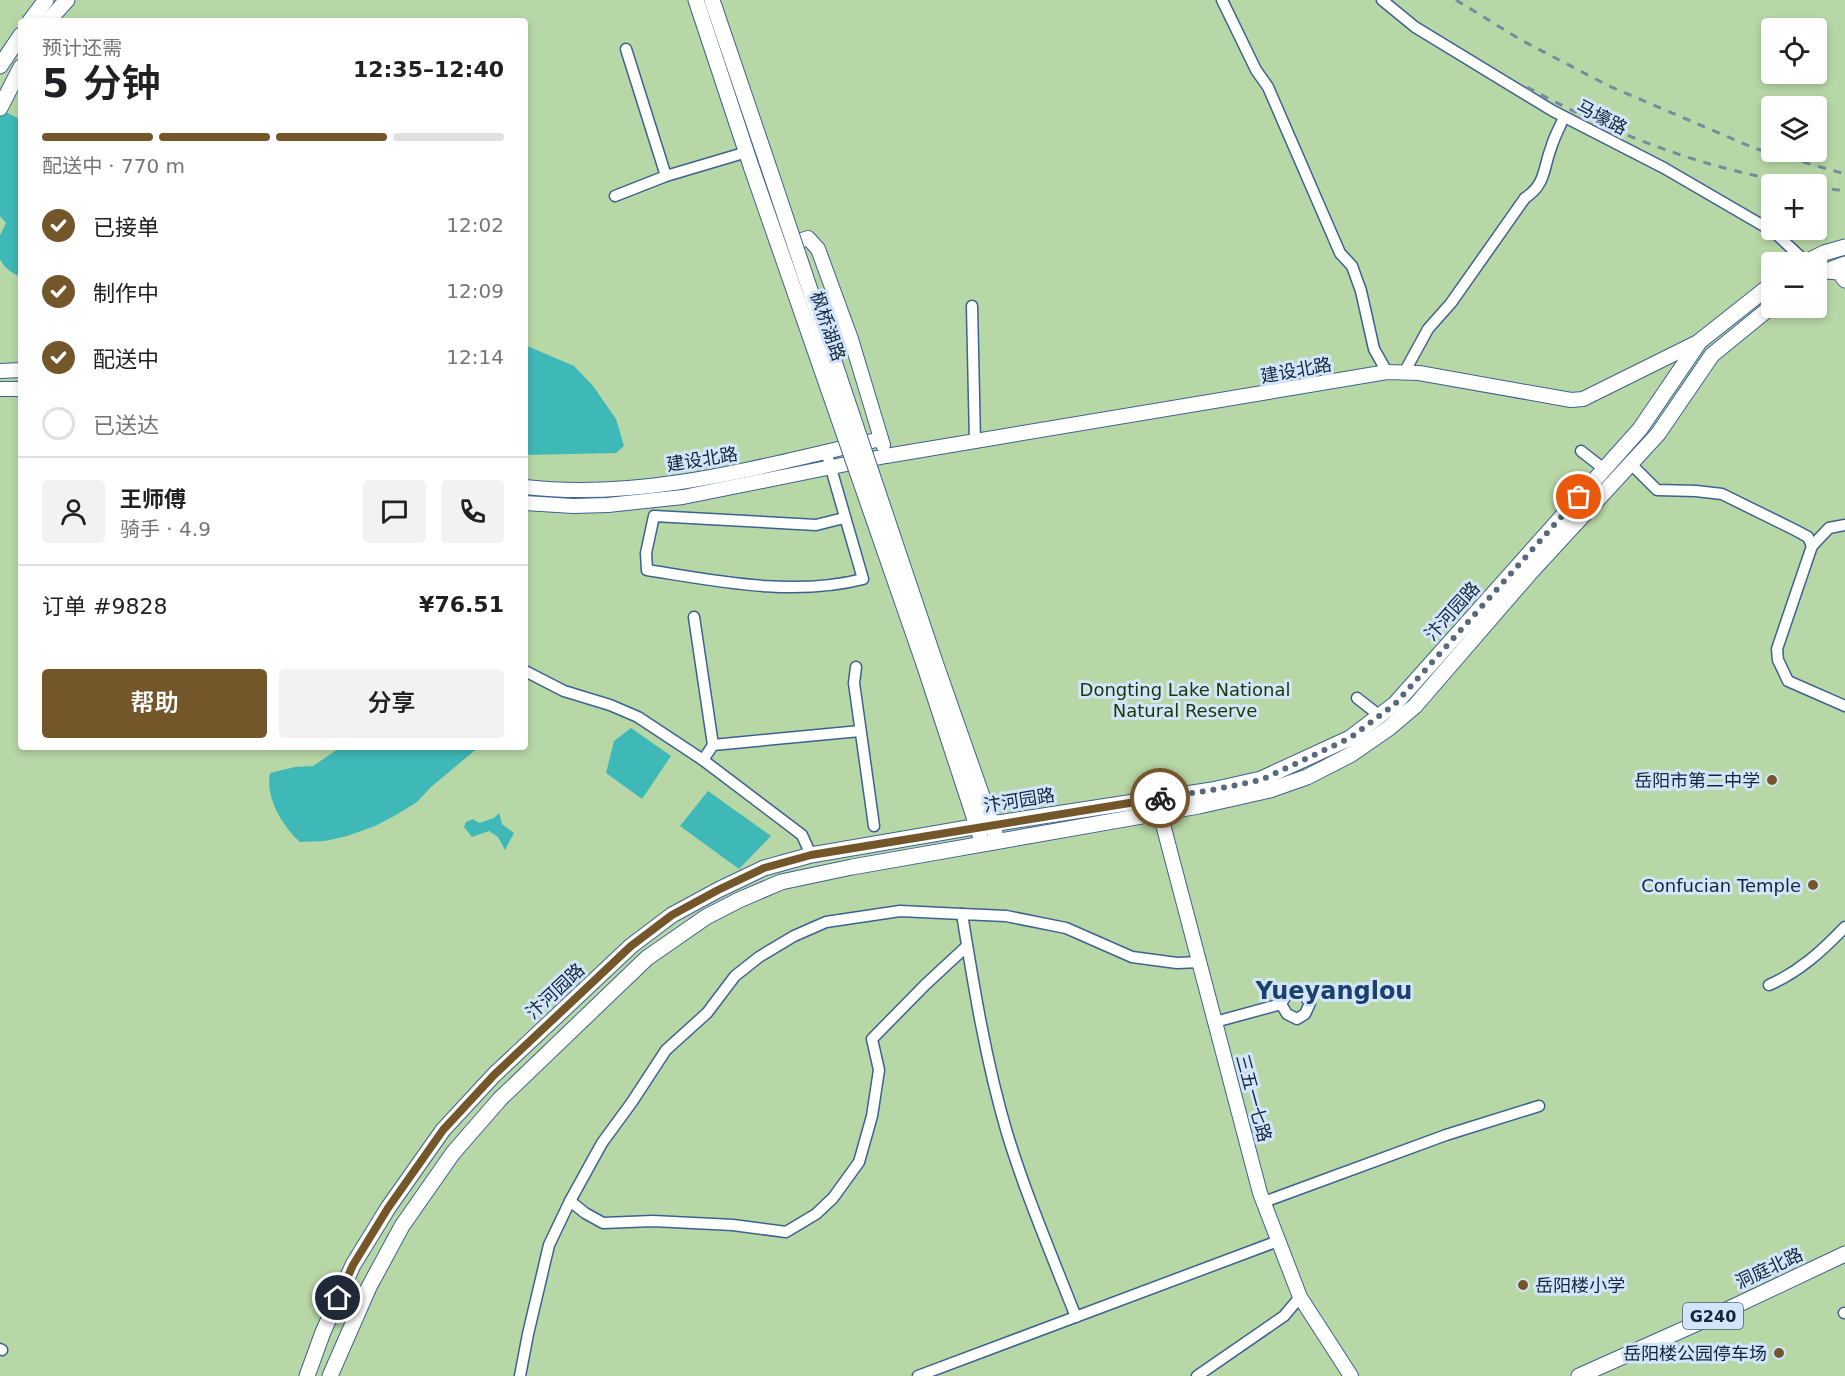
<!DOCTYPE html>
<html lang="zh">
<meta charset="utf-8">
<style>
:root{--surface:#fff;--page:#f2f2f2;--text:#202124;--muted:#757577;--line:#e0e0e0;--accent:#74562b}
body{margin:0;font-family:"DejaVu Sans","Noto Sans SC",sans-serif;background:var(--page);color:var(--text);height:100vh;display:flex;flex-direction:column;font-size:22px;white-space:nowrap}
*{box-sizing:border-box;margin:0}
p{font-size:20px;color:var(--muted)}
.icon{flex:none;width:33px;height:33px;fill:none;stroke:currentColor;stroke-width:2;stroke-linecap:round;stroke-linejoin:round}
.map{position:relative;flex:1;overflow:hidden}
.details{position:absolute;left:18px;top:18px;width:510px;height:732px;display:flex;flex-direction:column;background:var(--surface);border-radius:6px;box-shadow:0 3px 9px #0003}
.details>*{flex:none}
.controls{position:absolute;left:1761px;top:18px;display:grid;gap:12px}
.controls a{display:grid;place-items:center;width:66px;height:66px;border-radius:6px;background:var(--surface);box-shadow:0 3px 9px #0003;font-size:30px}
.pin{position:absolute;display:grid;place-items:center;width:51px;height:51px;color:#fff;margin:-26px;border:3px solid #fff;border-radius:50%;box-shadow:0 2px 6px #0007}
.courier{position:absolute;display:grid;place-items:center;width:60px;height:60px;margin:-30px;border:4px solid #74562b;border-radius:50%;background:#fff;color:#222;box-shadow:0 2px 8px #0007}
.headline em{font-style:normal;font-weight:600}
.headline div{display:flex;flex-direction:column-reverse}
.headline{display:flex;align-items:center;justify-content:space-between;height:102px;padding:0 24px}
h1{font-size:39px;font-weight:600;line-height:45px}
.bar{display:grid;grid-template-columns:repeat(4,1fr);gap:9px 6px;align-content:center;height:72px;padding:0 24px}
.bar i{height:8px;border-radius:4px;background:var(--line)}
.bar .on{background:var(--accent)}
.bar p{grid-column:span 4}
.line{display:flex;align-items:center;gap:15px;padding:0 24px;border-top:2px solid var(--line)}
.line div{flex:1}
.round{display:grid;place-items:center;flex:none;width:63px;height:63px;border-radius:6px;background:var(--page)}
ol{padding:0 24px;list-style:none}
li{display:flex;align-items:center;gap:18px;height:66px}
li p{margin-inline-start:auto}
li .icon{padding:6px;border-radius:50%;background:var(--accent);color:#fff;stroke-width:4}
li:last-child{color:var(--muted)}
li i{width:33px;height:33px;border:3px solid var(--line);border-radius:50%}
.button{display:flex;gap:12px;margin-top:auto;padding:12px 24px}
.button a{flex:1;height:69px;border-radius:6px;background:var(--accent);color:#fff;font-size:24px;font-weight:600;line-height:69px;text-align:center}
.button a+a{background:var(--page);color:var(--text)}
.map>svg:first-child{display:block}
.green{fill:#b8d7a6;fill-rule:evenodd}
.water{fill:#3fb9b8}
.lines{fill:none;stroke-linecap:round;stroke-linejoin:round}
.street-casing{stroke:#3c6291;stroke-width:13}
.secondary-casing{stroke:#3c6291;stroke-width:16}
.primary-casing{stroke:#3c6291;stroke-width:17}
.street{stroke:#fff;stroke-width:10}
.secondary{stroke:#fff;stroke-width:14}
.primary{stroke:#fff;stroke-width:15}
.rail{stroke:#788a9e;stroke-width:3;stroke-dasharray:8 8;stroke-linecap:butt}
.primary-bridge-casing{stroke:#3c6291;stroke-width:17;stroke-linecap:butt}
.primary-bridge{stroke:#fff;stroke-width:15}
.done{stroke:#58697d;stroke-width:6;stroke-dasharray:0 10.8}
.route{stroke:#74562b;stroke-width:8}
.poi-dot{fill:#74562b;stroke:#d3e5fa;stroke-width:2}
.labels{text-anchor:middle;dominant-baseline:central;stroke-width:6;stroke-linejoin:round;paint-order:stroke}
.shield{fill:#d3e5fa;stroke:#4e5f74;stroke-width:1.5}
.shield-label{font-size:16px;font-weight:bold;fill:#15263a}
.street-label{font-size:18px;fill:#15263a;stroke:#d3e5fa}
.park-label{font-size:18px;fill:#1b3604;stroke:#d3e5fa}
.poi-label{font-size:18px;fill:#15263a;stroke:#d3e5fa;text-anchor:end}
.district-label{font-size:24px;font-weight:bold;fill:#1a406c;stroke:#d3e5fa}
</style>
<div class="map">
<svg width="1845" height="1376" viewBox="0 0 1845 1376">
<rect width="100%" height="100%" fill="#d3e5fa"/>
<path class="green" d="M0,0H1845V1376H0ZM21,21H525V747H21ZM1772,28H1816V74H1772ZM1772,106H1816V152H1772ZM1772,184H1816V230H1772ZM1772,262H1816V308H1772Z"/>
<g class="water">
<path d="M0,109L21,120V277C13,274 3,267 0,259V235L6,223L0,216Z"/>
<path d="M525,345L574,366L593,386L616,419L624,446L616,453L525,455Z"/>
<path d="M631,728L671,756L642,799L606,773L614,741Z"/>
<path d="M341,747H479L431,787L417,802L396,815L375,826L347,836L325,841L300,842C282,826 265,797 270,773L295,767L313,766Z"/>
<path d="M708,791L771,836L739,869L680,826Z"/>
<path d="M499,813L502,824L514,833L505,850L498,837L489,831L472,837L464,827L466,822L473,819L479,823L494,818Z"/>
</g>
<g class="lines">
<defs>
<g id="street">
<path d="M1222,0L1256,70L1268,87L1340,253L1352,266L1361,291L1374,349L1387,372"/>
<path d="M1382,0L1415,27L1553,111L1664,168L1774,232L1806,262"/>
<path d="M626,49L666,176"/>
<path d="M615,196L666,176L747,152"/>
<path d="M972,306L975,442"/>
<path d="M1405,371L1428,329L1451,303L1525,198C1546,184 1543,169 1551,148C1554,137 1560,127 1564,117"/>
<path d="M826,451L863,579C793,597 717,581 647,570L646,553L654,516L816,525L844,518"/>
<path d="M1581,451L1604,469"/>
<path d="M1630,463L1657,490L1696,491L1722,494L1795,530L1808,537L1812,546L1829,528L1845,525"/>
<path d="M1812,546L1777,649L1778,660L1788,681L1845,706"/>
<path d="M694,617L713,745"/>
<path d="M856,667L854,683L874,826"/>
<path d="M525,671L564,691L610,705L638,717L703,760L802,835L811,855"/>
<path d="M1357,698L1380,716"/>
<path d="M703,760L713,745L860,731"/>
<path d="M1769,985C1799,972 1822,951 1845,927"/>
<path d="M1215,1022L1281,1004L1286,995L1292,992L1302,993L1310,1003L1305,1014L1297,1019L1287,1014L1281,1004"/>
<path d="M570,1201L585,1213L603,1223L653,1221L733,1225L786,1232L816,1214L833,1198L859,1162L872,1116L879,1070L872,1039L925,985L967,946"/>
<path d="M1264,1202L1446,1135L1539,1106"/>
<path d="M1844,1313H1845"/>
<path d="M1076,1317C1052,1256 1026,1195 1007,1133C986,1062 974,988 962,914L1006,916L1066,928L1132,957L1177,963L1200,962"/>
<path d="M0,1349L2,1350"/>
<path d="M520,1376L528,1334L549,1245L570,1201L602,1143L632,1102L666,1050L707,1013L735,976L759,957L794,936L826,922L900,911L962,914"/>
<path d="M918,1376L1278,1241"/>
<path d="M1197,1376L1284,1316L1300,1297"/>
</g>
<g id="secondary">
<path d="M793,243L808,238L818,249L851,339L883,445"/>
<path d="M0,371L21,370"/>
<path d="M0,389H21"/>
<path d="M525,487C645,501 765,465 881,439"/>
<path d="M525,503L573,506L608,505L683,497L886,456L1387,372L1419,373L1571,400L1583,399L1700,341"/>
<path d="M1160,813L1260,1193L1300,1297L1351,1376"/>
</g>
<g id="primary">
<path d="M696,0L752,169"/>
<path d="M712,0L767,162"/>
<path d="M30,21L46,0"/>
<path d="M48,21L67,0"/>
<path d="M0,66L21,35"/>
<path d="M0,108L21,67"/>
<path d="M1806,262L1824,253L1845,247"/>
<path d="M1825,271L1839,272L1845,280"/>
<path d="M1816,275L1845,264"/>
<path d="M935,662L995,833"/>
<path d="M924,664L980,835"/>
<path d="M307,1376L323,1332L353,1265L388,1208L443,1130L494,1075L631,946L672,915L718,890L764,868L811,855L991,824L1212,790L1261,779L1350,738L1395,704L1640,429L1700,341L1772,284"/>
<path d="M330,1376L369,1287L402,1226L453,1153L500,1099L647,958L706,917L739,900L781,882L852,867L1199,806L1270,790L1307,777L1350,755L1389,728L1415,706L1530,573L1658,434L1712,355L1772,306"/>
<path d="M1579,1376L1718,1314L1845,1254"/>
</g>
</defs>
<use href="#street" class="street-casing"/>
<use href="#secondary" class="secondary-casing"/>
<use href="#primary" class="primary-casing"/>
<use href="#street" class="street"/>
<use href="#secondary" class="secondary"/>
<use href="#primary" class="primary"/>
<g class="rail">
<path d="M1456,0L1521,40L1609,86L1754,148L1845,174"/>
<path d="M1527,87C1613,134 1705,170 1802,184"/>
<path d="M1816,187L1845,191"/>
</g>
<defs>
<g id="primary-bridge">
<path d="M767,162L935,662"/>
<path d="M752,169L924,664"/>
</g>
</defs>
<use href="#primary-bridge" class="primary-bridge-casing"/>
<use href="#primary-bridge" class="primary-bridge"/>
</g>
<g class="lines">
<path class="done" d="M1160,798L1212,790L1261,780L1350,738L1395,704L1579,497"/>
<path class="route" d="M338,1298L353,1265L388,1208L443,1130L494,1075L631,946L672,915L718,890L764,868L811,855L1160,798"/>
</g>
<g class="poi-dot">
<circle cx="1772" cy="780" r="6"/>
<circle cx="1813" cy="885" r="6"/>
<circle cx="1523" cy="1285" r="6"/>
<circle cx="1779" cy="1353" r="6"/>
</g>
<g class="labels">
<rect class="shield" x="1683" y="1303" width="60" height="26" rx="4.5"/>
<g class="shield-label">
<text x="1713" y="1316">G240</text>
</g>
<g class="street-label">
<text transform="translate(1602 117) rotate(27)">马壕路</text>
<text transform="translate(828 326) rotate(71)">枫桥湖路</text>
<text transform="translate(1296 370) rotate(-10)">建设北路</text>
<text transform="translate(702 459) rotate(-9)">建设北路</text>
<text transform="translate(1452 611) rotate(-48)">汴河园路</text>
<text transform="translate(1019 800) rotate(-9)">汴河园路</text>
<text transform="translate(555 991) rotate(-43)">汴河园路</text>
<text transform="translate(1254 1098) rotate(75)">三五一七路</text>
<text transform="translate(1769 1268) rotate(-25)">洞庭北路</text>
</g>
<g class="park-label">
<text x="1185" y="689">Dongting Lake National<tspan x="1185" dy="21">Natural Reserve</tspan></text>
</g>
<g class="poi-label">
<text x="1760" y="780">岳阳市第二中学</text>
<text x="1801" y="885">Confucian Temple</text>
<text x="1535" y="1285" text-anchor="start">岳阳楼小学</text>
<text x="1767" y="1353">岳阳楼公园停车场</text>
</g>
<g class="district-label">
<text x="1334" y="991">Yueyanglou</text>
</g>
</g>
</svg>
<div class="controls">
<a><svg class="icon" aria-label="locate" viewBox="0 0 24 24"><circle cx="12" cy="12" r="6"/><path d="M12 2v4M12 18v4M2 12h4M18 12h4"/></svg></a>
<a><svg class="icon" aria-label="layers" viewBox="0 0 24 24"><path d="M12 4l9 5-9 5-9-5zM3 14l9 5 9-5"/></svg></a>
<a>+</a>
<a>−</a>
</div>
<div class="pin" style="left:1579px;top:497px;background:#ea580c"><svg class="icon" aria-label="bag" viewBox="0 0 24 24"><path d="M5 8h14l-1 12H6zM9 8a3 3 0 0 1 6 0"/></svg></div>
<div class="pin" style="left:338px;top:1298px;background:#1f2937"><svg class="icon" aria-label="home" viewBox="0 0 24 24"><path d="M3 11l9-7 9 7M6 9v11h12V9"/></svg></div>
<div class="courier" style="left:1160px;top:798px"><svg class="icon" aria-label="bike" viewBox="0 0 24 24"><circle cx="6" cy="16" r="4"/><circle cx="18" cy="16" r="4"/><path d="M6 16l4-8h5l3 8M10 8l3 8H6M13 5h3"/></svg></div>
<section class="details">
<div class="headline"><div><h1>5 分钟</h1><p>预计还需</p></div><em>12:35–12:40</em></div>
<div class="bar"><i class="on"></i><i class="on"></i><i class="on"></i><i></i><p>配送中 · 770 m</p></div>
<ol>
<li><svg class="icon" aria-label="check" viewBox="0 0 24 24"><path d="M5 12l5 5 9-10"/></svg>已接单<p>12:02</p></li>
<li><svg class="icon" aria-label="check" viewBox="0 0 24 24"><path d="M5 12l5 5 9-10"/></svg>制作中<p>12:09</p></li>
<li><svg class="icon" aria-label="check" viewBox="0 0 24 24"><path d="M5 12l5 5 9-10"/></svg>配送中<p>12:14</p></li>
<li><i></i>已送达</li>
</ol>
<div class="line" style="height:108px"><a class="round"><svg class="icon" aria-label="person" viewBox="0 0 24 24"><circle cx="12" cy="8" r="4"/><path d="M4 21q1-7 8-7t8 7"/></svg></a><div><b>王师傅</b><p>骑手 · 4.9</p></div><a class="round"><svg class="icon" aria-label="chat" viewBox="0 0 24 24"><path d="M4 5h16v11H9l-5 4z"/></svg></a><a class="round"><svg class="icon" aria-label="phone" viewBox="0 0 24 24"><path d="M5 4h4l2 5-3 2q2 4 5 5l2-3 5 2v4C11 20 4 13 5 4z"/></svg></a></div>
<div class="line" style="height:78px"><div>订单 #9828</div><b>¥76.51</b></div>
<div class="button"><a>帮助</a><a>分享</a></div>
</section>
</div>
